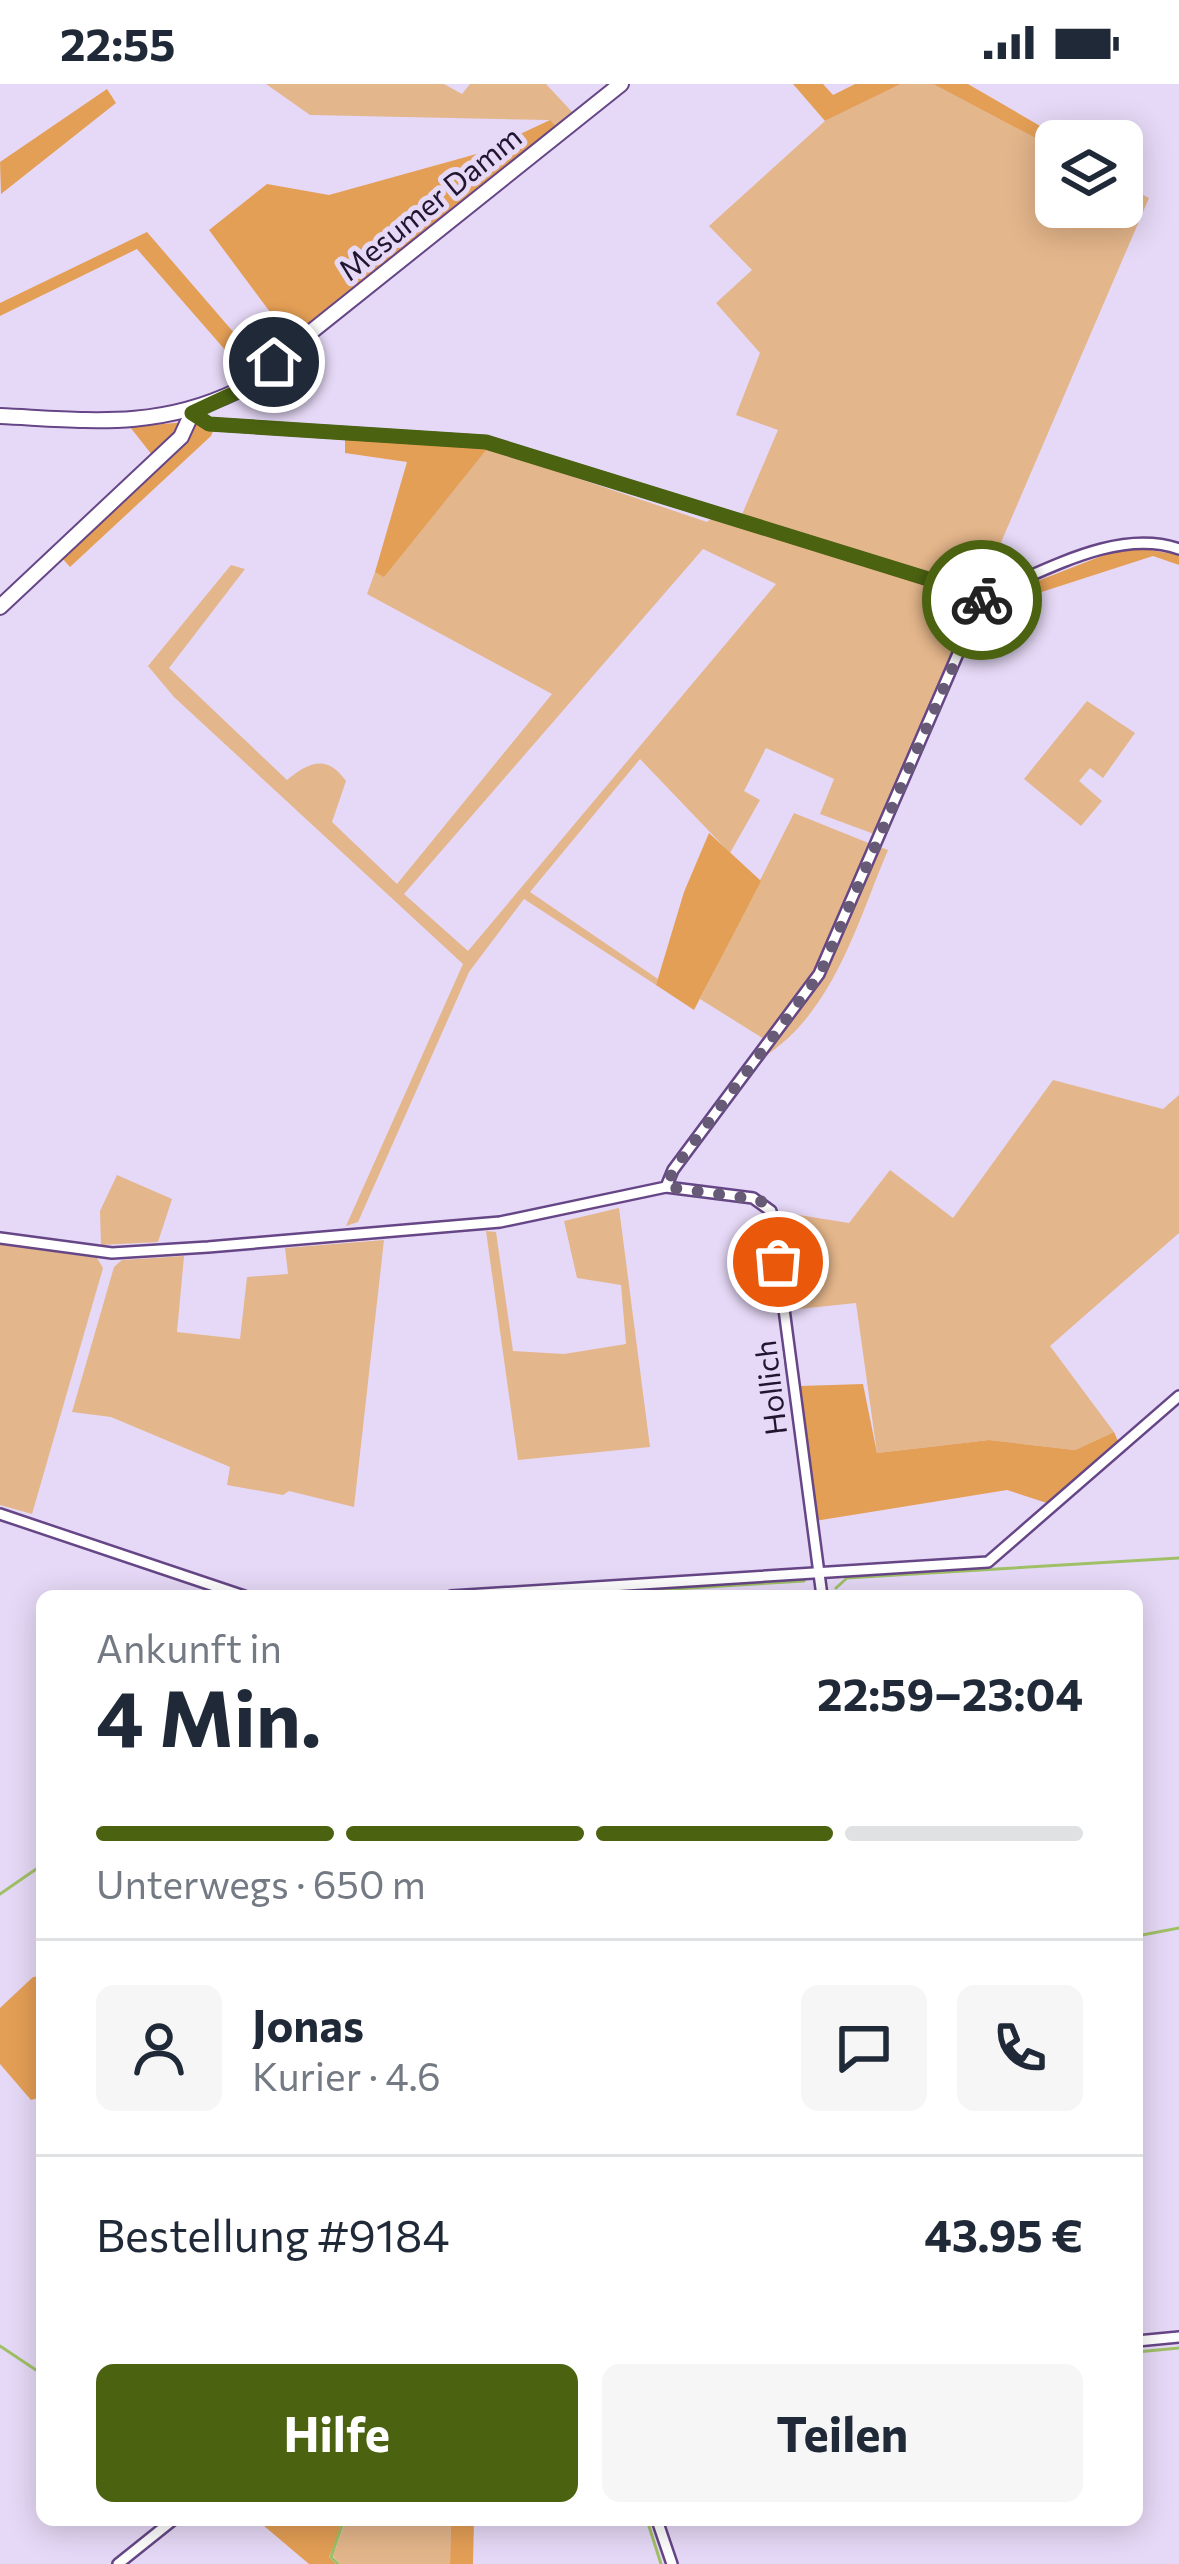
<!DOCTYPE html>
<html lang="de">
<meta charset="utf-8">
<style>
:root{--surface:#fff;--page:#f6f6f7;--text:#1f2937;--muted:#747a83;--line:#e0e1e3;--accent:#4b6311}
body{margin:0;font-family:Commissioner,sans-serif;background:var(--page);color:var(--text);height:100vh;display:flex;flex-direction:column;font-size:45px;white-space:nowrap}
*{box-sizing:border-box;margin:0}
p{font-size:39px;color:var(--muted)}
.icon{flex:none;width:66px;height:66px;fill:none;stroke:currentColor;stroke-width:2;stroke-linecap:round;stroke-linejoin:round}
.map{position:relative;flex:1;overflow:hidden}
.details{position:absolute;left:36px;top:1506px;width:1107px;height:936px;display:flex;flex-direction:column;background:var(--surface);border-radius:18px;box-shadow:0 6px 30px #0003}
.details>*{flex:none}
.fabs{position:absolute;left:1035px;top:36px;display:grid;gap:24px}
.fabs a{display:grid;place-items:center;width:108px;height:108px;border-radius:18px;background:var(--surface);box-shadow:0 6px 30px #0003;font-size:60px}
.pin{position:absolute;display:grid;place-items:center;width:102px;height:102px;color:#fff;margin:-51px;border:6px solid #fff;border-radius:50%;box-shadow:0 3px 12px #0007}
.courier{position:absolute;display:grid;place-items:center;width:120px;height:120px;margin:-60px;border:9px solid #4b6311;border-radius:50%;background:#fff;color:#222;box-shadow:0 3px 15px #0007}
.summary em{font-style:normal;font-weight:700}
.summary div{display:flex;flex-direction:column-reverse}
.summary{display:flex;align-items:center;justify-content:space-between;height:204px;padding:0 60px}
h1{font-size:78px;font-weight:700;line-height:90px}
.bar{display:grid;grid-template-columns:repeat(4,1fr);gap:18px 12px;align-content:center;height:144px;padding:0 60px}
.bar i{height:15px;border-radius:9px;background:var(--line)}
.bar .current{background:var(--accent)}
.bar p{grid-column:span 4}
.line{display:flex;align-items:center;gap:30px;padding:0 60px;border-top:3px solid var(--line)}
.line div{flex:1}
.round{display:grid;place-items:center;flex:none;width:126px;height:126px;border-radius:18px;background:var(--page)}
.button{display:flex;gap:24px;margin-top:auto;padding:24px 60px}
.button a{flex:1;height:138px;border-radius:18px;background:var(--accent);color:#fff;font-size:48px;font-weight:700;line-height:138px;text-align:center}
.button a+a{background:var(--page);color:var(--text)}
.status{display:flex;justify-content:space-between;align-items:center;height:84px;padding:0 60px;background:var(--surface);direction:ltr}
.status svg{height:33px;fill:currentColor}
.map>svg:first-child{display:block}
.green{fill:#e4b68b;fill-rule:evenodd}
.forest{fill:#e49f56}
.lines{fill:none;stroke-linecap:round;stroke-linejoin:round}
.stream{stroke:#a0c067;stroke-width:3}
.street-casing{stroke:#664686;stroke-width:14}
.secondary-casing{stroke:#664686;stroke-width:18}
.street{stroke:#fff;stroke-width:9}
.secondary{stroke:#fff;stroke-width:14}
.done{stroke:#675a76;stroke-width:12;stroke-dasharray:0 21.6}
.route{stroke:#4b6311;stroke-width:15}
.labels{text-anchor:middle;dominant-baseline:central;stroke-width:10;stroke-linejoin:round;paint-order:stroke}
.street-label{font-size:30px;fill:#221530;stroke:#e6d9f7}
</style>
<div class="status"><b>22:55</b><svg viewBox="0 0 49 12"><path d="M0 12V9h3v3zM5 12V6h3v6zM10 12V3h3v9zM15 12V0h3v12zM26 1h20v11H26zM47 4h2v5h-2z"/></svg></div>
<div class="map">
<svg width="1179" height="2480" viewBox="0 0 1179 2480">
<rect width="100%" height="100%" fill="#e6d9f7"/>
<g class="green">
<path d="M266,0H444L462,10L470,0H546L574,30L557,43L549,36L310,31Z"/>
<path d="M901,0H933L1056,65V123H1122V100L1149,114L981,505L740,435L778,346L736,331L760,269L716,219L752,186L709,142L825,37Z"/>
<path d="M488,364L707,438L712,434L975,515L874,750L820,730L834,695L766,664L744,707L760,716L730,769L640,675L530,808L658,895L656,901L524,815L469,888L358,1138L346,1142L463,880L174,613L148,582L231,481L245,485L169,584L287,696C309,678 327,670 346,697L332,738L397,800L552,610L367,510L375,488L384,492ZM703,465L776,500L468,867L404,810Z"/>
<path d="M1087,617L1135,649L1103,694L1090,684L1079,697L1102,717L1081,742L1024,695Z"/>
<path d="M794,729L871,760L816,887L764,955L700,915Z"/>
<path d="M880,763L888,766C857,839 833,930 762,974L824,891Z"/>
<path d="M1053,996L1163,1025L1179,1011V1149L1050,1262L1114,1348L1075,1366L989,1356L877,1369L856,1219L789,1226L780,1128L849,1139L890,1086L953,1134Z"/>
<path d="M117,1091L172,1115L158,1158L101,1161L100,1127Z"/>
<path d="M619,1124L650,1363L518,1376L486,1147L496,1148L513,1267L564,1270L626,1260L621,1201L577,1194L564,1137Z"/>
<path d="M384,1156L354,1423L289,1407L283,1411L227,1401L230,1383L111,1333L72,1328L114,1183L122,1176L184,1172L177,1248L240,1255L247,1193L288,1190L285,1164Z"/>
<path d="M0,1160L97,1174L103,1184L32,1430L0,1421Z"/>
<path d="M346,2436H451L450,2480H340L333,2472Z"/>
</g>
<g class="forest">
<path d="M793,0H823L833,11L855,0H901L825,37Z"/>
<path d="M933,0H968L1066,57H1056V65Z"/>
<path d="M107,5L116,19L1,110L0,78Z"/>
<path d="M550,36L557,43L290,255L209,146L267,100L329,111L480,69Z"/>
<path d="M147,148L260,279L247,291L137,165L0,232V219Z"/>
<path d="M218,335L211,352L70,483L62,474L160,381L130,343Z"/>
<path d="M345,352L458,357L488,364L384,493L375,488L407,378L345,369Z"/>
<path d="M1127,462L1179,471V481L1153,472L986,526L989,516Z"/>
<path d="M709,749L761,797L694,926L656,901L684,808Z"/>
<path d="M863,1300L877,1369L989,1356L1075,1366L1114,1348L1118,1357L1050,1420L1007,1406L815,1437L800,1302Z"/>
<path d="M42,1892V2013L31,2016L0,1980V1924L33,1893Z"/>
<path d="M257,2436H345L329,2473L336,2480H309Z"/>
<path d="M451,2436H474L473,2480H450Z"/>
</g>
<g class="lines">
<g class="stream">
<path d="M836,1504L847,1494L1179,1474"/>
<path d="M212,1512H223"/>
<path d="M561,1512L804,1497"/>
<path d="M0,1810L42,1781"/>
<path d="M1137,1852L1179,1844"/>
<path d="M0,2262L42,2290"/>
<path d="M1137,2268L1179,2264"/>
<path d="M647,2436L661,2480"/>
<path d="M338,2480L331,2473L344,2436"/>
</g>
<defs>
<g id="street">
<path d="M192,329L209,340L486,358L983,512"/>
<path d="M666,1103L753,1114L771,1127L822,1512"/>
<path d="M0,1154L112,1169L208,1163L500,1138L666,1103L673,1086L819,890L983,512C1043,489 1116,443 1179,465"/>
<path d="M0,1430L244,1512"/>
<path d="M451,1512L988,1478L1179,1312"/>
<path d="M1137,2257L1179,2253"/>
<path d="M657,2436L672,2480"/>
<path d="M118,2480L173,2436"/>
</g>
<g id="secondary">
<path d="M0,332C87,336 156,346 237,307L621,0"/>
<path d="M0,523L181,353L192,329"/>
</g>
</defs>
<use href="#street" class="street-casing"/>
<use href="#secondary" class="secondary-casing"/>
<use href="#street" class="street"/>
<use href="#secondary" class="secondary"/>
</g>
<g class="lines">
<path class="done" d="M778,1178L773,1133L760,1116L667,1103L673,1086L820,890L982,516"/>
<path class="route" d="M274,278L237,308L192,329L209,340L486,358L983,512L982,516"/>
</g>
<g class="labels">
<g class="street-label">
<text transform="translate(429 118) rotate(-39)">Mesumer Damm</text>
<text transform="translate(769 1304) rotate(-97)">Hollich</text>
</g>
</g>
</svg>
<div class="fabs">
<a><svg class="icon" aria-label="layers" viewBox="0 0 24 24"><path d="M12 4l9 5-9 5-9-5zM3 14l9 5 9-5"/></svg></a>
</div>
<div class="pin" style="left:778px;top:1178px;background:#ea580c"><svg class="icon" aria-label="bag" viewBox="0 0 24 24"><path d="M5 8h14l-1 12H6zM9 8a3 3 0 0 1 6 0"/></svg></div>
<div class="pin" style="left:274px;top:278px;background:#1f2937"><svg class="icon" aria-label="home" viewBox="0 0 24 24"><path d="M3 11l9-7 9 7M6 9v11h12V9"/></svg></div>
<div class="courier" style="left:982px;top:516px"><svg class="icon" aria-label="bike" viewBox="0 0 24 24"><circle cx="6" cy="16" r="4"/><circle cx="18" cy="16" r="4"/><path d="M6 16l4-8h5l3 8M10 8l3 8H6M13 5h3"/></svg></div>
<section class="details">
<div class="summary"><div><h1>4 Min.</h1><p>Ankunft in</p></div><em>22:59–23:04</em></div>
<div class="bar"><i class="current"></i><i class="current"></i><i class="current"></i><i></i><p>Unterwegs · 650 m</p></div>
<div class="line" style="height:216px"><a class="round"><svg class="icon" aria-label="person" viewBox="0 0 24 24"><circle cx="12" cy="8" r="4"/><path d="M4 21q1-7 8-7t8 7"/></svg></a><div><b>Jonas</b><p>Kurier · 4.6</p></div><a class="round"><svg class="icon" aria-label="chat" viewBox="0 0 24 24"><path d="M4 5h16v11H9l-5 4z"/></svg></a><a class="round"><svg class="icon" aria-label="phone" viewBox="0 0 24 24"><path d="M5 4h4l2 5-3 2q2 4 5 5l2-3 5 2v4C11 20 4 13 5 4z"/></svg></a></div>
<div class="line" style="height:156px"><div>Bestellung #9184</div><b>43.95 €</b></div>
<div class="button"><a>Hilfe</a><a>Teilen</a></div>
</section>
</div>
